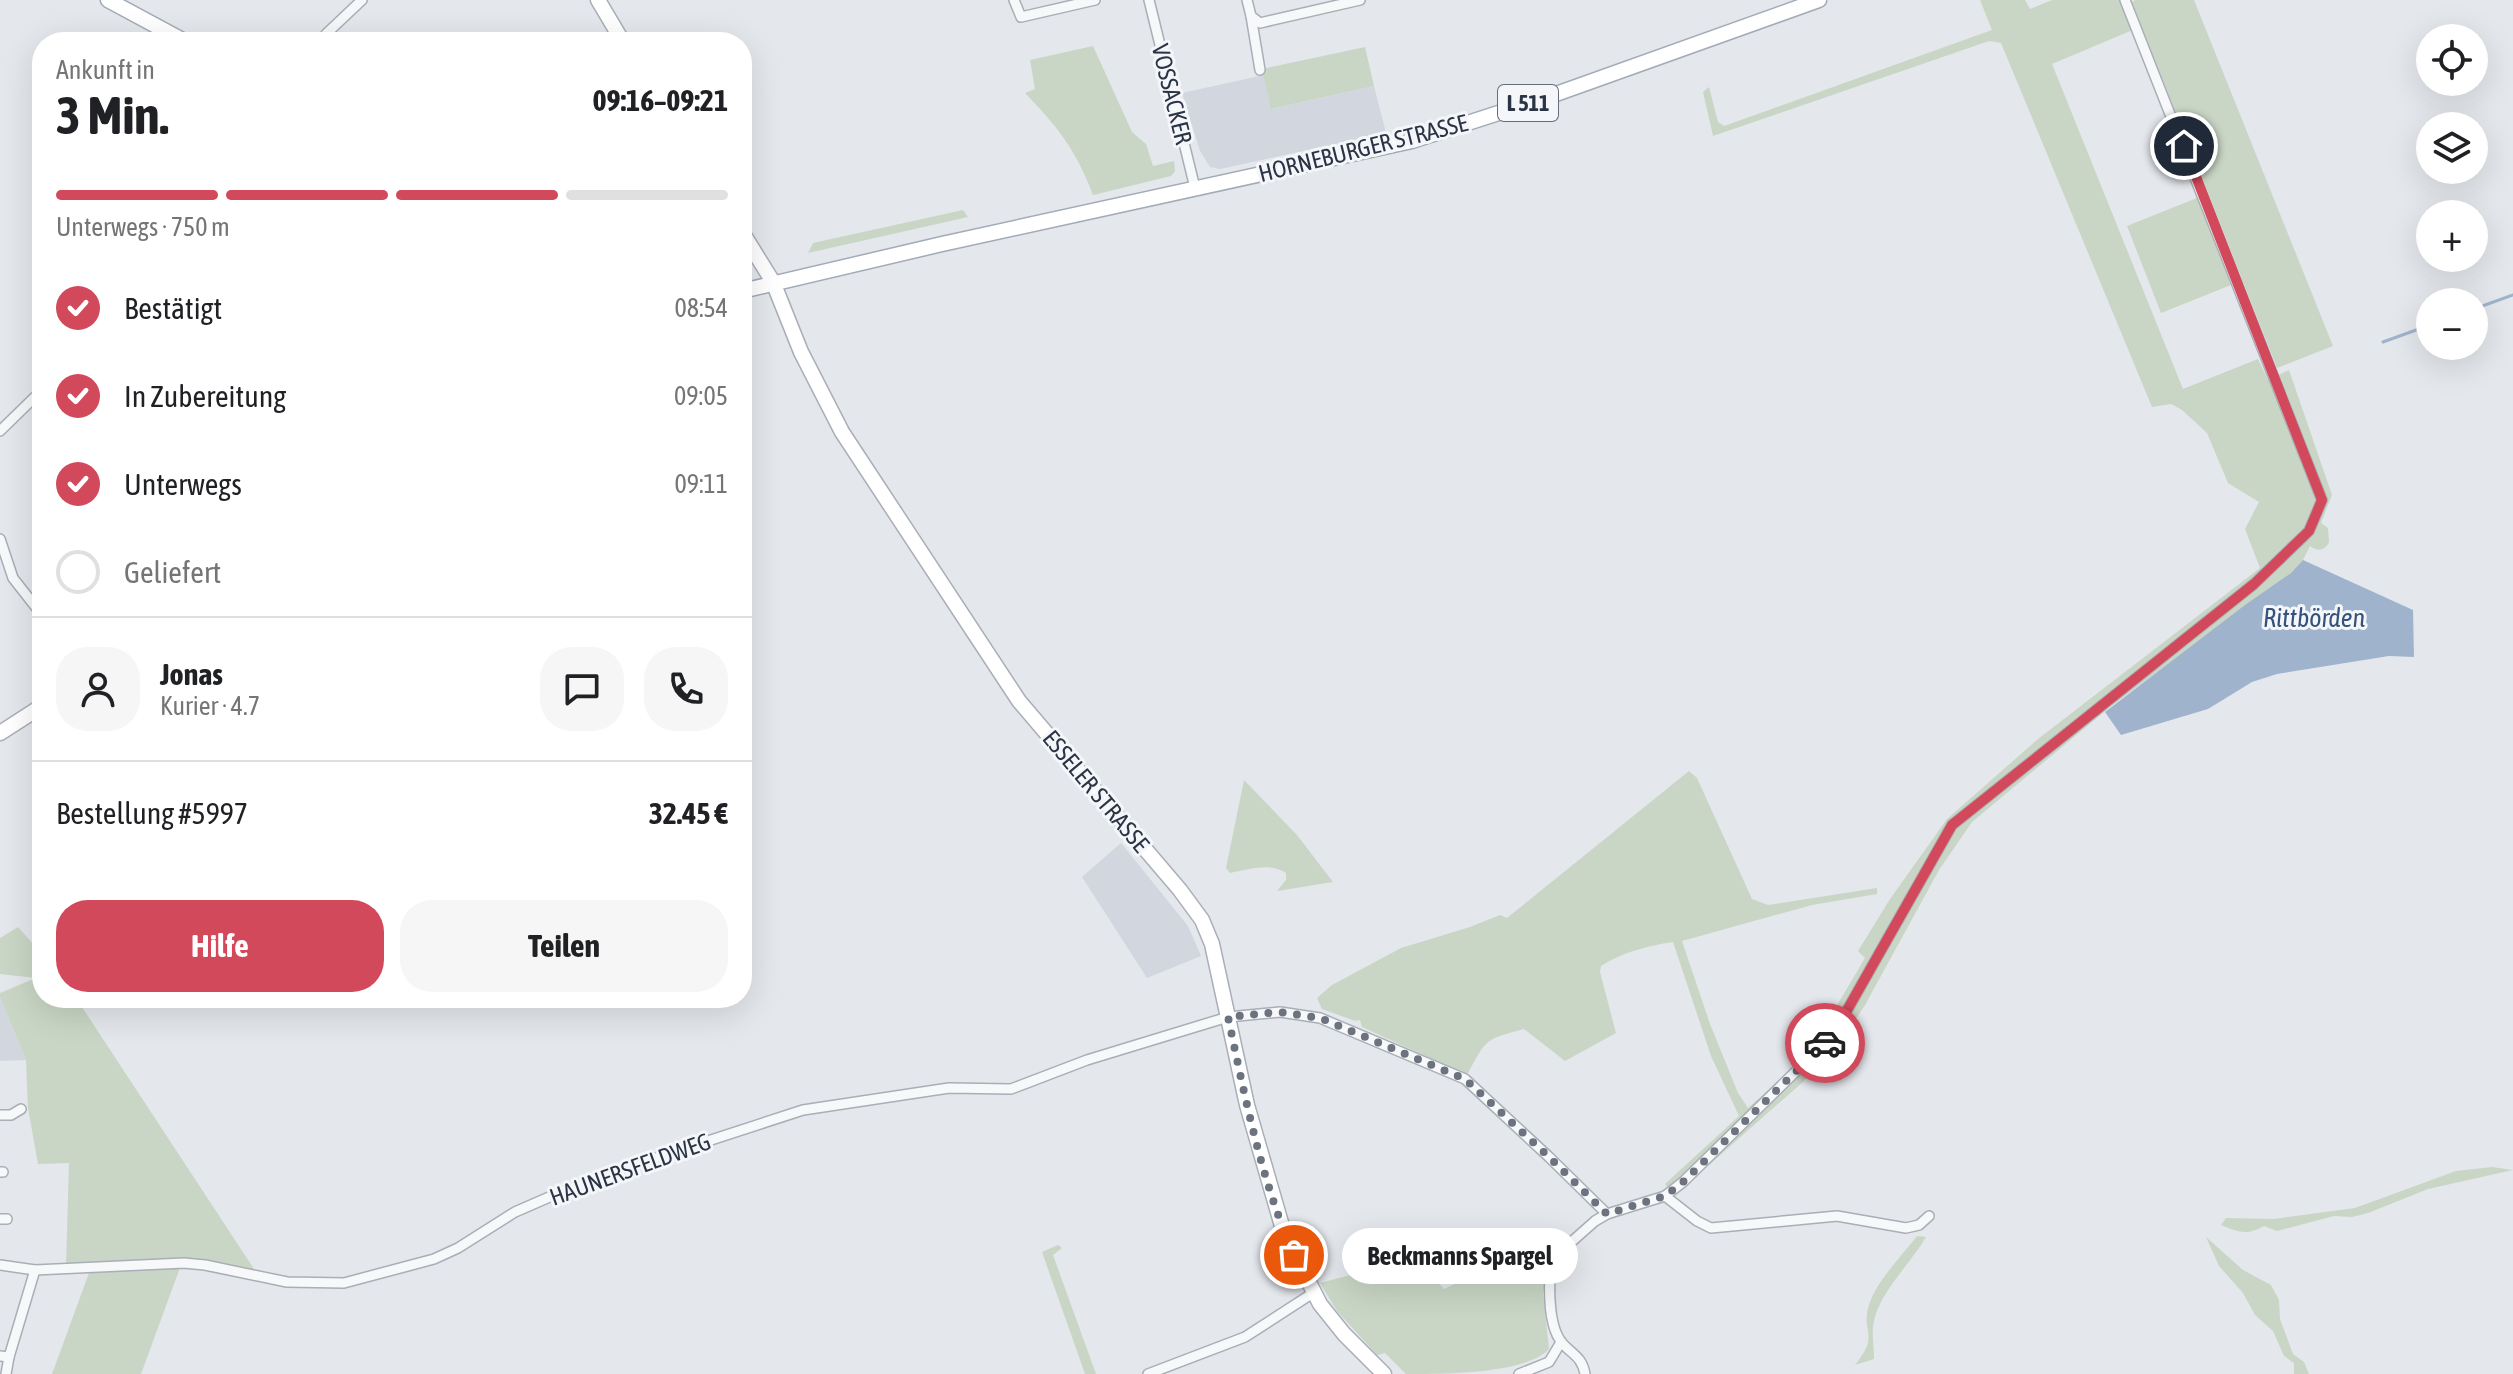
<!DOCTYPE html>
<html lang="de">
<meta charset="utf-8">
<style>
:root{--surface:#fff;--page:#f6f6f6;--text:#202124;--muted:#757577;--line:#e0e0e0;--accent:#d1495b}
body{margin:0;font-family:"Asap Condensed",sans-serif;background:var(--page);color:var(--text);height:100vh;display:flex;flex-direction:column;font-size:30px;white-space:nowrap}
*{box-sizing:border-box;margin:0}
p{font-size:26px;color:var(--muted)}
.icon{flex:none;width:44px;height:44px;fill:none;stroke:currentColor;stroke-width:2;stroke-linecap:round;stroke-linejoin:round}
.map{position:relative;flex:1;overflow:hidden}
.sheet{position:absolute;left:32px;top:32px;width:720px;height:976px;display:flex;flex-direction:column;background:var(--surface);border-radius:32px;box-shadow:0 8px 32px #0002}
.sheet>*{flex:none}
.tools{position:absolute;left:2416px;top:24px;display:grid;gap:16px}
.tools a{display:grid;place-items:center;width:72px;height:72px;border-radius:50%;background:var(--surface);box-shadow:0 8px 32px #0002;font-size:40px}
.pin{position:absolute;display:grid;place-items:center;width:68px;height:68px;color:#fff;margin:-34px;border:4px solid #fff;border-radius:50%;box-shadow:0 2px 8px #0007}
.courier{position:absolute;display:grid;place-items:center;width:80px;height:80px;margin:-40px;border:6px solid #d1495b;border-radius:50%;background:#fff;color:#222;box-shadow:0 2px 10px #0007}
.bubble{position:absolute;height:56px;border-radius:28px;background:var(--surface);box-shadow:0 8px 32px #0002;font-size:26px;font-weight:700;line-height:56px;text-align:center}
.summary em{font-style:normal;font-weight:700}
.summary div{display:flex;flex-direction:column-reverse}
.summary{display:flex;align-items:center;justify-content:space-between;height:136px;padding:0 24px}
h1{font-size:52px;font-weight:700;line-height:60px}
.bar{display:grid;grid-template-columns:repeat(4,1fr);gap:12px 8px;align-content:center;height:96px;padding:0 24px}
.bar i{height:10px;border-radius:6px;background:var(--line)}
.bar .selected{background:var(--accent)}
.bar p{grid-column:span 4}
.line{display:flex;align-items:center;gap:20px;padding:0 24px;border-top:2px solid var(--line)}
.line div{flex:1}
.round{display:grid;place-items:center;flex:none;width:84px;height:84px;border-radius:32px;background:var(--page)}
ol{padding:0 24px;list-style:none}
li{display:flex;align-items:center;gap:24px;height:88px}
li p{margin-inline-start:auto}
li .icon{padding:8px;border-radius:50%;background:var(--accent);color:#fff;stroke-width:4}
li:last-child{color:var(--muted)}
li i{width:44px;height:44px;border:4px solid var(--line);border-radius:50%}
.action{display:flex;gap:16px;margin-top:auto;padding:16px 24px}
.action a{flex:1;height:92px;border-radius:32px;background:var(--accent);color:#fff;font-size:32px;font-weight:700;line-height:92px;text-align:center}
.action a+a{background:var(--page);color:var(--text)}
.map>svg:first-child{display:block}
.built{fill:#d2d6de}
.green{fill:#c9d6c5}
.water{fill:#9fb4cc}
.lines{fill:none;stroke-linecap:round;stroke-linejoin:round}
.stream{stroke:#9fb4cc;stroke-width:3}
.street-casing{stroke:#a9aeb7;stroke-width:12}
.secondary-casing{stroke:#a9aeb7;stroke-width:17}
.primary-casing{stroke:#a3abb8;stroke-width:17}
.street{stroke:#f7f8fa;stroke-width:9}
.secondary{stroke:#fff;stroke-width:14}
.primary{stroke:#fff;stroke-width:14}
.done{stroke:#6c737f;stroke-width:8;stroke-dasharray:0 14.4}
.route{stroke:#d1495b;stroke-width:10}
.labels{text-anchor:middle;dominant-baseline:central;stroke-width:6;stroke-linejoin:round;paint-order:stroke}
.shield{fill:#f4f6f9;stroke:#676e7b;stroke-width:2}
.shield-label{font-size:22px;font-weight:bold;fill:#2b3445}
.street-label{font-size:24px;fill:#2b3445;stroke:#f4f6f9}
.water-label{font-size:26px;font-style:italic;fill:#34527a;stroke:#f4f6f9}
</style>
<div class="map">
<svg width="2513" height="1374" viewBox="0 0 2513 1374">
<rect width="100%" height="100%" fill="#e4e7ec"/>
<g class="built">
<path d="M1264,75L1272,109L1374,86L1386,133L1220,169L1210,167L1200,151L1182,93Z"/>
<path d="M1121,843L1188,926L1201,956L1147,978L1082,877Z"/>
<path d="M0,997L10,1021L26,1060L0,1061Z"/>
</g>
<g class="green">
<path d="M1980,0H2025L2030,9L2052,0H2123L2135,29L2052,64L2183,389L2258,359L2268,380L2289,370L2332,495L2321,523L2328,528L2329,542C2325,551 2317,552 2310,546L2303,560L2291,573L2110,707L1972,822L1939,870L1865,1005L1839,1045L1814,1072L1674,1196L1665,1184L1739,1116L1711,1056L1673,942C1647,946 1623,952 1601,966L1600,972L1616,1033L1565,1061L1524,1029C1483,1040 1487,1039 1467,1075L1362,1027L1360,1020L1355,1021L1322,1009L1317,998L1332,985L1401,948L1470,927L1500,915L1507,918L1689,771L1697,778L1752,899L1768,905L1877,888V894L1812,905L1682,941L1710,1024L1738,1093L1748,1108L1793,1068L1832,1014L1865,958L1858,951L1890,899L1947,819L2038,739L2260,568L2245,529L2259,502L2228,483L2207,433L2182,410L2171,404L2152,407L2001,43L1989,41L1713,136L1703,92L1709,87L1718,122L1724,126L1992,30Z"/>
<path d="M2135,0H2194L2333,346L2277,368L2132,2Z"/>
<path d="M1093,46L1132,132L1146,144L1153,166L1174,161L1175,171L1171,176L1093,195C1076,150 1058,127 1025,93L1035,89L1030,60Z"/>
<path d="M1365,47L1374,86L1271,109L1262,69Z"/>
<path d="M2197,198L2231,285L2161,313L2127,226Z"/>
<path d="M963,210L968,217L808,253L813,243Z"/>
<path d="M1244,780L1297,835L1333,882L1277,891L1286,880V873C1270,862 1248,870 1230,873L1226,868Z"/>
<path d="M18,927L42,954V998H76L260,1278L181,1265L141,1374H52L89,1273V1265L66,1266L69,1163L38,1164L28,1108L26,1060L0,997V993L36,978L0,974V938Z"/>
<path d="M2492,1167L2513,1170L2428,1189L2368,1213L2352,1217L2334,1216L2277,1231L2264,1226C2247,1236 2238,1232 2221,1225L2226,1218L2274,1219L2355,1208L2456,1171Z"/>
<path d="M1917,1236L1926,1237C1910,1265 1877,1294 1873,1326C1872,1337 1874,1348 1874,1359L1855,1365C1881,1333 1860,1333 1869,1305C1877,1280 1902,1256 1917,1236Z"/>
<path d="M2206,1237L2243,1270L2271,1285L2279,1300L2280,1319L2293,1354L2304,1362L2309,1374H2294V1363L2284,1356L2273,1331L2255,1315L2243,1293L2219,1266Z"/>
<path d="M1058,1245L1062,1248L1053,1255L1096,1374H1085L1042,1252Z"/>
<path d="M1549,1256L1543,1294L1549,1349C1526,1374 1444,1374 1406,1374L1385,1353L1377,1355L1337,1311L1320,1283L1412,1259L1418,1260L1444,1289L1465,1279L1520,1267Z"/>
</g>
<path class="water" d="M2303,560L2413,610L2414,657L2389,656L2277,674L2252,682L2208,709L2121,735L2105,712L2245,605L2291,573Z"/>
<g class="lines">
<g class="stream">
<path d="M2474,309L2513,295"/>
<path d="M2383,342L2430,325"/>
</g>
<defs>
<g id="street">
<path d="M1014,0L1021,17L1095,0"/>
<path d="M1149,0L1195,188"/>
<path d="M1247,0L1251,16L1260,23L1360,0"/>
<path d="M1251,16L1260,70"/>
<path d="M322,42L326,34L362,0"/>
<path d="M0,431L42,390"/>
<path d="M0,539L13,578L42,615"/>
<path d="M0,1115H11L21,1109"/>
<path d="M0,1172H3"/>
<path d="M1665,1196L1697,1221L1711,1228L1837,1216L1906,1228L1919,1225L1929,1216"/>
<path d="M0,1219H7"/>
<path d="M0,1265L35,1270L184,1263L205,1265L287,1282L344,1283L434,1259L458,1248L515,1212L554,1195L628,1167L803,1110L949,1088L1011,1089L1087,1060L1228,1017L1280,1012L1320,1018L1465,1079L1549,1157L1607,1214"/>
<path d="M0,1356L9,1357L35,1270"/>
<path d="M6,1374L9,1357"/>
<path d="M1148,1374L1245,1337L1313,1293"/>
<path d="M1519,1374L1549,1362L1561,1342"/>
<path d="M1585,1374C1582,1357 1573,1355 1563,1344C1547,1327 1549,1282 1551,1260L1595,1221L1607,1214L1665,1196L1683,1182L1833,1035L1952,825L2254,584L2309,531L2322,500L2125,0"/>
</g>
<g id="secondary">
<path d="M598,0L623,42"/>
<path d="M742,232L773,282L801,352L842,432L1019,701L1180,890L1202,920L1212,944L1247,1105L1284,1233L1320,1304L1344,1334L1384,1374"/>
<path d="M0,733L42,706"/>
</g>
<g id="primary">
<path d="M108,0L186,42"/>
<path d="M742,291L942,244L1412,141L1542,99L1819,0"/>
</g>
</defs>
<use href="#street" class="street-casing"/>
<use href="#secondary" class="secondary-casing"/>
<use href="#primary" class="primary-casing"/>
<use href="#street" class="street"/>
<use href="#secondary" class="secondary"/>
<use href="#primary" class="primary"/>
</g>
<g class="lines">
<path class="done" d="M1294,1255C1261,1180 1245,1097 1228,1017L1280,1012L1320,1018L1465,1079L1549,1157L1607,1214L1665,1196L1683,1182L1825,1043"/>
<path class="route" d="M1825,1043L1833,1035L1952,825L2254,584L2309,531L2322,500L2184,146"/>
</g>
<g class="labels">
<rect class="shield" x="1498" y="85" width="60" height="36" rx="6"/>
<g class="shield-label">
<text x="1528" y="103">L 511</text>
</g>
<g class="street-label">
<text transform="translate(1172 94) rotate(76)">VOSSACKER</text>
<text transform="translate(1363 148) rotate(-14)">HORNEBURGER STRASSE</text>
<text transform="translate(1096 791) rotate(50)">ESSELER STRASSE</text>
<text transform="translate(630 1169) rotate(-20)">HAUNERSFELDWEG</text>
</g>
<g class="water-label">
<text x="2314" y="618">Rittbörden</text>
</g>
</g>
</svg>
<div class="tools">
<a><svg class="icon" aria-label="locate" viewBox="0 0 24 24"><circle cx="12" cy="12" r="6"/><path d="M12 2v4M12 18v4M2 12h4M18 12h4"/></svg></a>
<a><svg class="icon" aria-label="layers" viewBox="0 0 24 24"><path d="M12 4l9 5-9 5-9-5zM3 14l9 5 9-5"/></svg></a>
<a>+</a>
<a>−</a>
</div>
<div class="pin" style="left:1294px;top:1255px;background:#ea580c"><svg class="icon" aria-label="bag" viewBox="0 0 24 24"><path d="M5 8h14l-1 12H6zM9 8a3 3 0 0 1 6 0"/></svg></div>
<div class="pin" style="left:2184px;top:146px;background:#1f2937"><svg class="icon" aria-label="home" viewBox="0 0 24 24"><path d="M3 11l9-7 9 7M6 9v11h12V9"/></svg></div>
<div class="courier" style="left:1825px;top:1043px"><svg class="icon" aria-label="car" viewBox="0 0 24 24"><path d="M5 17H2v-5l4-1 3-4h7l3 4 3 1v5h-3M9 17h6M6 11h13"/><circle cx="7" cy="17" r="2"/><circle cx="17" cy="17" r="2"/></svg></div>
<div class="bubble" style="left:1342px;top:1228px;width:236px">Beckmanns Spargel</div>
<section class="sheet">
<div class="summary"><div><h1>3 Min.</h1><p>Ankunft in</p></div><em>09:16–09:21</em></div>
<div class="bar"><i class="selected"></i><i class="selected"></i><i class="selected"></i><i></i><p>Unterwegs · 750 m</p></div>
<ol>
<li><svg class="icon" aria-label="check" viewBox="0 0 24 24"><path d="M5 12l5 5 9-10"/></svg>Bestätigt<p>08:54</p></li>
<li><svg class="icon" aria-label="check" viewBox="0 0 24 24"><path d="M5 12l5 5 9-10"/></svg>In Zubereitung<p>09:05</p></li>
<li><svg class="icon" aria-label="check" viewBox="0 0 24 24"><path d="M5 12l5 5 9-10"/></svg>Unterwegs<p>09:11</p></li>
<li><i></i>Geliefert</li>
</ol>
<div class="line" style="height:144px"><a class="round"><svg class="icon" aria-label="person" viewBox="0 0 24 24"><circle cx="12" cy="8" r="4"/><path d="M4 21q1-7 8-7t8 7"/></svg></a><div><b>Jonas</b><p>Kurier · 4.7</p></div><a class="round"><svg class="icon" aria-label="chat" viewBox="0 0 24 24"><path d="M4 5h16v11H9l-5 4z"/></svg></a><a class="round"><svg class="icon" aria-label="phone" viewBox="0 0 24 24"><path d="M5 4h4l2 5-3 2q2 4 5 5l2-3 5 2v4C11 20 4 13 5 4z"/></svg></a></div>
<div class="line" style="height:104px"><div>Bestellung #5997</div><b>32.45 €</b></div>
<div class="action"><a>Hilfe</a><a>Teilen</a></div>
</section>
</div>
